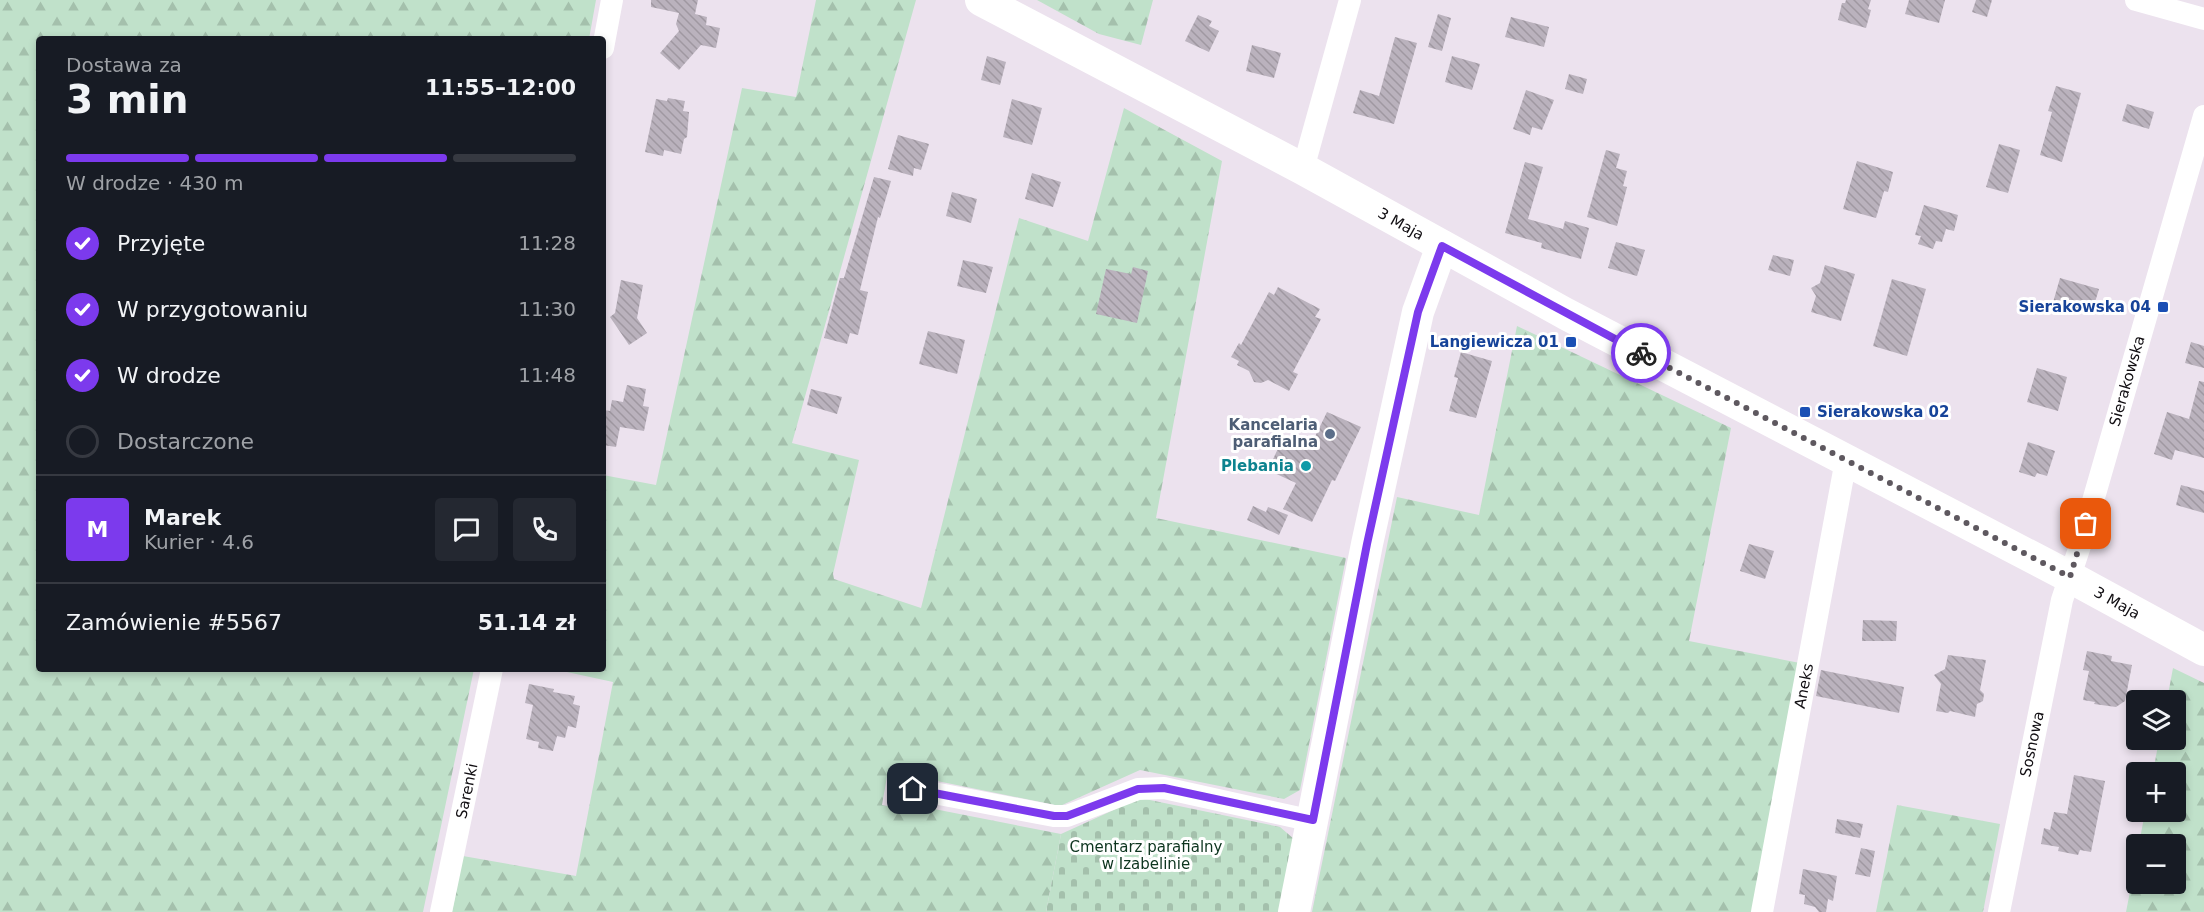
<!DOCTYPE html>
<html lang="pl">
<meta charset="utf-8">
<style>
:root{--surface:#171b24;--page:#242831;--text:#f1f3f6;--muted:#9ea1a6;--line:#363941;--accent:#7c3aed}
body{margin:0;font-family:"DejaVu Sans",sans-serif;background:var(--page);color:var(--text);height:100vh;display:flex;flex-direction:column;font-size:22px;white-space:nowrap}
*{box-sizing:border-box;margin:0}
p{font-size:20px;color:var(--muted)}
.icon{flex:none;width:33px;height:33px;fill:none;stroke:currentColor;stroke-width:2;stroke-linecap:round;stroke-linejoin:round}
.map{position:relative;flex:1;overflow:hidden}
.sheet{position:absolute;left:36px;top:36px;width:570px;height:636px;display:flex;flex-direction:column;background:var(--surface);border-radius:6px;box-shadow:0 3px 9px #0003}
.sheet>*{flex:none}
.fabs{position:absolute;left:2126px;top:690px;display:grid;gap:12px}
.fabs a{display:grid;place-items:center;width:60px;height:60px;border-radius:6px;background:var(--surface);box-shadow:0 3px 9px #0003;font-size:30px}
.pin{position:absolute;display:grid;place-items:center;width:51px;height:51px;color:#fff;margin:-26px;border-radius:12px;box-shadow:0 3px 9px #0006}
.courier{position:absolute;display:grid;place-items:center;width:60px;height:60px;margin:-30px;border:4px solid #7c3aed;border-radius:50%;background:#fff;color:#222;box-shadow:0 2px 8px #0007}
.overview em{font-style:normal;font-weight:700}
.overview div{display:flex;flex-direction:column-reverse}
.overview{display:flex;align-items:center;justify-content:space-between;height:102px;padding:0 30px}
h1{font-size:39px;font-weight:700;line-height:45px}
.bar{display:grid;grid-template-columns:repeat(4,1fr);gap:9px 6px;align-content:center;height:72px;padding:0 30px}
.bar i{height:8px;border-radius:4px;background:var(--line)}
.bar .on{background:var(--accent)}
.bar p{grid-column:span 4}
.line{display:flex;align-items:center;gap:15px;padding:0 30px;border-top:2px solid var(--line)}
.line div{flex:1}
.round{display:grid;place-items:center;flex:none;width:63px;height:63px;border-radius:6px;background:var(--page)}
ol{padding:0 30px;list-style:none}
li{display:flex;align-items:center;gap:18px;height:66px}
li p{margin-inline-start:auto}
li .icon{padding:6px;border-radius:50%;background:var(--accent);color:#fff;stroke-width:4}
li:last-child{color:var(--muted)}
li i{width:33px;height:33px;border:3px solid var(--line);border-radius:50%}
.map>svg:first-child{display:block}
.forest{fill:url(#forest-firs)}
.cemetery{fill:url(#cemetery-stones)}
.building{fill:url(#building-back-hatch)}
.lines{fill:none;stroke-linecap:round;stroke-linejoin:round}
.street{stroke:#fff;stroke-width:22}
.secondary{stroke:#fff;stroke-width:32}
.done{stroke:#5e585f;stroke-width:6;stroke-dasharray:0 10.8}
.route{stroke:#7c3aed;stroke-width:8}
.transit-dot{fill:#1a4fb4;stroke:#fff;stroke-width:2}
.service-dot{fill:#5c6f8a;stroke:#fff;stroke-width:2}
.culture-dot{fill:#0f9aa8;stroke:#fff;stroke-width:2}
.labels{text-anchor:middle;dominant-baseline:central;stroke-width:6;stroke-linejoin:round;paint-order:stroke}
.street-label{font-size:15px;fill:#110e12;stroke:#fff}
.transit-label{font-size:15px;font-weight:bold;fill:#164399;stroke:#fff;text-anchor:end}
.service-label{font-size:15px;font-weight:bold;fill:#4e5e75;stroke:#fff;text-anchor:end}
.culture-label{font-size:15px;font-weight:bold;fill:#0d838f;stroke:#fff;text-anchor:end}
.park-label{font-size:15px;fill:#0c341e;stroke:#fff}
</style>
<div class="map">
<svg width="2204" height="912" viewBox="0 0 2204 912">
<defs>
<pattern id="forest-firs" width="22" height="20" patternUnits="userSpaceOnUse" patternTransform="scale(1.5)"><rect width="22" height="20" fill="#c0e1ca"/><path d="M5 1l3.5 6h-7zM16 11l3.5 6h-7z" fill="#a4c0ac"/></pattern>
<pattern id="cemetery-stones" width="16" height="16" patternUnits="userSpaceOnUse" patternTransform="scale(1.5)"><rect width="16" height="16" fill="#c0e1ca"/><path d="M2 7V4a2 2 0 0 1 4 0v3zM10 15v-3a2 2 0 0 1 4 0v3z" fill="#a4c0ac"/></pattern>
<pattern id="building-back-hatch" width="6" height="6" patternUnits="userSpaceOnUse" patternTransform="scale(1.5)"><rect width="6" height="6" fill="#bab2bd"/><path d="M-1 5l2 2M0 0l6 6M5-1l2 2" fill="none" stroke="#9f98a1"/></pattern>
</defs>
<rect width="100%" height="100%" fill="#ece2ee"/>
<g class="forest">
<path d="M0,0H596L589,39H39V669H474L423,912H0Z"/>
<path d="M816,0H916L792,443L859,460L833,574L834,579L921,608L1019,218L1088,241L1124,108L1222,161L1156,518L1346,558L1300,790L1284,799L1140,770L1060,806L888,771L882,805L916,812L924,807L1061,834L1046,912H452L463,856L576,876L613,682L553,669H603V475L656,485L742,88L796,97Z"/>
<path d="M1037,0H1153L1141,45L1099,34Z"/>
<path d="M1517,326L1731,428L1689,641L1800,663L1753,912H1312L1397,497L1479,515Z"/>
<path d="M2173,668L2204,683V912H2126L2136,861V884H2175V844H2139L2145,812H2175V772H2153L2159,740H2175V700H2167Z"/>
<path d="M1897,805L2000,824L1983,912H1876Z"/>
</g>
<path class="cemetery" d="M1140,798L1280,827L1294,839L1279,912H1046L1061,834Z"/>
<g class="building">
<path d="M651,0H698L695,14L707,17L706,25L720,28L716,48L701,45L679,70L660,53L679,31L676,24L679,13L651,7Z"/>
<path d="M1846,0H1871L1868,9L1871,10L1866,28L1838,20L1842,3H1845Z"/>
<path d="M1909,0H1945L1939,23L1905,14Z"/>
<path d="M1976,0H1992L1987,17L1972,12Z"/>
<path d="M1438,14L1451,18L1442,51L1428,47Z"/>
<path d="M1198,15L1212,21L1209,26L1219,31L1209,52L1185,41Z"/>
<path d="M1511,17L1549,27L1544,47L1505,37Z"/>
<path d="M1395,37L1417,43L1394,124L1353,113L1360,90L1379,96Z"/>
<path d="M1252,45L1281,53L1274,78L1246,71Z"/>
<path d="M987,56L1006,62L1000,85L981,80Z"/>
<path d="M1452,56L1480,64L1472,90L1445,82Z"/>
<path d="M1569,74L1587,79L1583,94L1565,89Z"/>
<path d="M2056,86L2081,93L2062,162L2040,155L2052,112L2048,111Z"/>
<path d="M1526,90L1554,100L1542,130L1532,127L1530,135L1513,129Z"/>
<path d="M668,98L685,101L683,111L689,112L687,137L684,139L681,154L664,150L663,156L645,152L656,99L667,101Z"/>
<path d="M1012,99L1042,108L1032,145L1003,137Z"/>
<path d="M2127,104L2154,112L2149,129L2122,121Z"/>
<path d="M898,135L929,144L921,170L914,168L913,176L888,169Z"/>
<path d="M1999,144L2020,150L2008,193L1986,187Z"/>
<path d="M1606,150L1620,154L1616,168L1627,171L1623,186L1627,187L1617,226L1587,217Z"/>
<path d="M1857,161L1893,172L1888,192L1884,191L1876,218L1843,209Z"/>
<path d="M1525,162L1543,167L1528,219L1563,229L1565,221L1589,228L1581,259L1541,248L1542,243L1505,233Z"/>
<path d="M1032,173L1061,182L1053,207L1025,199Z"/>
<path d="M874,177L891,181L880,218L878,217L860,290L868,292L858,335L850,333L847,344L824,338L840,278H844Z"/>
<path d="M952,192L977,199L971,223L946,216Z"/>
<path d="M1924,205L1958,215L1954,231L1946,229L1942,242L1936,241L1933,249L1918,244L1921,236L1915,235Z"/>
<path d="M1616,242L1645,250L1637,276L1608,268Z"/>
<path d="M1773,255L1794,260L1790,276L1768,270Z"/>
<path d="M963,260L993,267L986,293L957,286Z"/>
<path d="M1825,265L1855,274L1841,321L1811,312L1816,296L1811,288L1820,283Z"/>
<path d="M1133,267L1148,271L1137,323L1096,314L1106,269L1131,274Z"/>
<path d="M2060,278L2099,289L2092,312L2080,308L2079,313L2052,306Z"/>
<path d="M1892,279L1926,289L1907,356L1873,346Z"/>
<path d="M621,280L643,285L637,318L647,333L629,345L610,317L615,313Z"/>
<path d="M1278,287L1320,309L1315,317L1321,319L1293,372L1298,374L1289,391L1268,380L1261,383L1254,382L1249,371L1237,365L1239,361L1231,357L1239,343L1241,345L1269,292L1274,295Z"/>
<path d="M928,331L965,340L957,374L919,364Z"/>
<path d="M2191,342L2204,346V368L2185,363Z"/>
<path d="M1461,352L1492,361L1476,418L1449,411L1458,378L1454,377Z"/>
<path d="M2037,368L2067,377L2058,411L2027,402Z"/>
<path d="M2199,381L2204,382V458L2175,450L2172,460L2154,454L2167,412L2189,419Z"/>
<path d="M627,385L646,389L643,406L649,407L644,431L620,427L616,447L603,445V410L610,411L612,400L623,402Z"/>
<path d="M811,389L842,397L837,414L807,405Z"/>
<path d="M1327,412L1361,427L1335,481L1332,480L1312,522L1283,509L1296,483L1268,470L1281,442L1292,446L1295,440L1310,447Z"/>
<path d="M2028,442L2055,451L2047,476L2037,473L2035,477L2019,472Z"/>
<path d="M2181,485L2204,491V513L2176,505Z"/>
<path d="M1253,506L1266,512L1268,507L1288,515L1279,535L1247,520Z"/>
<path d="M1749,544L1774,551L1765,579L1740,571Z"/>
<path d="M1863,620L1897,621L1896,641H1862Z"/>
<path d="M2087,651L2112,656L2111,661L2132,665L2125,701L2116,707L2094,704L2095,702L2083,700L2089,671L2083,670Z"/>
<path d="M1948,655L1986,660L1980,690L1984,694L1983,701L1977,704L1975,717L1950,711L1948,713L1936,711L1941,684L1934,675L1945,669Z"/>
<path d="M1821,670L1904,687L1899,713L1816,696Z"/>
<path d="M529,684L554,689L553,692L575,696L573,704L580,706L576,728L568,726L565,738L557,736L553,751L538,748L539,742L526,739L533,705L525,703Z"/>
<path d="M2074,775L2105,781L2091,852L2080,850L2078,855L2058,851L2059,847L2041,844L2044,828L2050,830L2054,812L2067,814Z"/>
<path d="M1837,819L1863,824L1860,838L1835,833Z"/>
<path d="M1861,848L1875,851L1870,877L1855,874Z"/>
<path d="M1803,869L1837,876L1833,901L1828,899L1826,912H1819L1815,907L1804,904L1805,895L1799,894Z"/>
</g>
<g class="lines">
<g class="street">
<path d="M2136,0L2204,19"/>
<path d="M603,48L612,0"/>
<path d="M1303,169L1350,0"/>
<path d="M913,789L1054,816H1067L1138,789L1164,788L1313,821"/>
<path d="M441,912L492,669"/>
<path d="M1762,912L1846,460"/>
<path d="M1999,912L2062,600L2080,546L2204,116"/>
</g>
<g class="secondary">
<path d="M981,0L1303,169L1566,314L2070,577L2204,650"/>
<path d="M1294,912L1367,544L1418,312L1442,246"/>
</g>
</g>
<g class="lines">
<path class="done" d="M1641,353L2070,577L2086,524"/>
<path class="route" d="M913,789L1054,816H1067L1138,789L1164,788L1313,820L1367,544L1418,312L1442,246L1641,353"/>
</g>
<g class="transit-dot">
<rect x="2157" y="301" width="12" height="12" rx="3"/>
<rect x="1565" y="336" width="12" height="12" rx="3"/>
<rect x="1799" y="406" width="12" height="12" rx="3"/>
</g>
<circle class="service-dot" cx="1330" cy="434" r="6"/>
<circle class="culture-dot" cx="1306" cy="466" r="6"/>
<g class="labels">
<g class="street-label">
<text transform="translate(1401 224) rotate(29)">3 Maja</text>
<text transform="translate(2127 381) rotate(-74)">Sierakowska</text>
<text transform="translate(2117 603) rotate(29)">3 Maja</text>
<text transform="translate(1804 686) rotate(-79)">Aneks</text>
<text transform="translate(2032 744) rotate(-78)">Sosnowa</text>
<text transform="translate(467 791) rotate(-78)">Sarenki</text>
</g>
<g class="transit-label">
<text x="2151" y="307">Sierakowska 04</text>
<text x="1559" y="342">Langiewicza 01</text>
<text x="1817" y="412" text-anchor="start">Sierakowska 02</text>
</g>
<g class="service-label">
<text x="1318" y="425">Kancelaria<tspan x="1318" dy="17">parafialna</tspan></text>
</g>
<g class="culture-label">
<text x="1294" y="466">Plebania</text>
</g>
<g class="park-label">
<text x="1146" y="847">Cmentarz parafialny<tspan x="1146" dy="17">w Izabelinie</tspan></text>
</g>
</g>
</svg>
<div class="fabs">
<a><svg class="icon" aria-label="layers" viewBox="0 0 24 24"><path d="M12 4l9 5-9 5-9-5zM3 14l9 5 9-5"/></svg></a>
<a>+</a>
<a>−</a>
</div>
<div class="pin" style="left:2086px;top:524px;background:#ea580c"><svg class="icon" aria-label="bag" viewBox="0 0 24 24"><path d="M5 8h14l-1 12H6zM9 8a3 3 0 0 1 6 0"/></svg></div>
<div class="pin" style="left:913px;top:789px;background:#1f2937"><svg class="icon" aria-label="home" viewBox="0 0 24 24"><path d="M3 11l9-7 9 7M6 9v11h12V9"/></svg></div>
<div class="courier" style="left:1641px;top:353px"><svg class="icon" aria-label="bike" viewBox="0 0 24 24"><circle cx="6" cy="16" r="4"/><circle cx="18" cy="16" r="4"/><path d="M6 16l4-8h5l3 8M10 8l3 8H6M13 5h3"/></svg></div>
<section class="sheet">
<div class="overview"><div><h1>3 min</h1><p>Dostawa za</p></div><em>11:55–12:00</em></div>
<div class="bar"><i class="on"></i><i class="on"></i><i class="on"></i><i></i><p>W drodze · 430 m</p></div>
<ol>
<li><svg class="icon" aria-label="check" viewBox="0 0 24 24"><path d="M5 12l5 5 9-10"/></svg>Przyjęte<p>11:28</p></li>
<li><svg class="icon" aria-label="check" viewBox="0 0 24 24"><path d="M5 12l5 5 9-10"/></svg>W przygotowaniu<p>11:30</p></li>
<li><svg class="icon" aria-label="check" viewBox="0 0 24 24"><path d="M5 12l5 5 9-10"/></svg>W drodze<p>11:48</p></li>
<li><i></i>Dostarczone</li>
</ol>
<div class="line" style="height:108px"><b class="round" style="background:var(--accent);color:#fff">M</b><div><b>Marek</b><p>Kurier · 4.6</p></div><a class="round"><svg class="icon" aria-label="chat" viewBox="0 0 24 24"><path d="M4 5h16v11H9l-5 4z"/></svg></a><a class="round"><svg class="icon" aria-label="phone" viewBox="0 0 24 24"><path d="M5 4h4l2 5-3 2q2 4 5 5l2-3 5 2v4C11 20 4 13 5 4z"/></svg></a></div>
<div class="line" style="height:78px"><div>Zamówienie #5567</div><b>51.14 zł</b></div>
</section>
</div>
